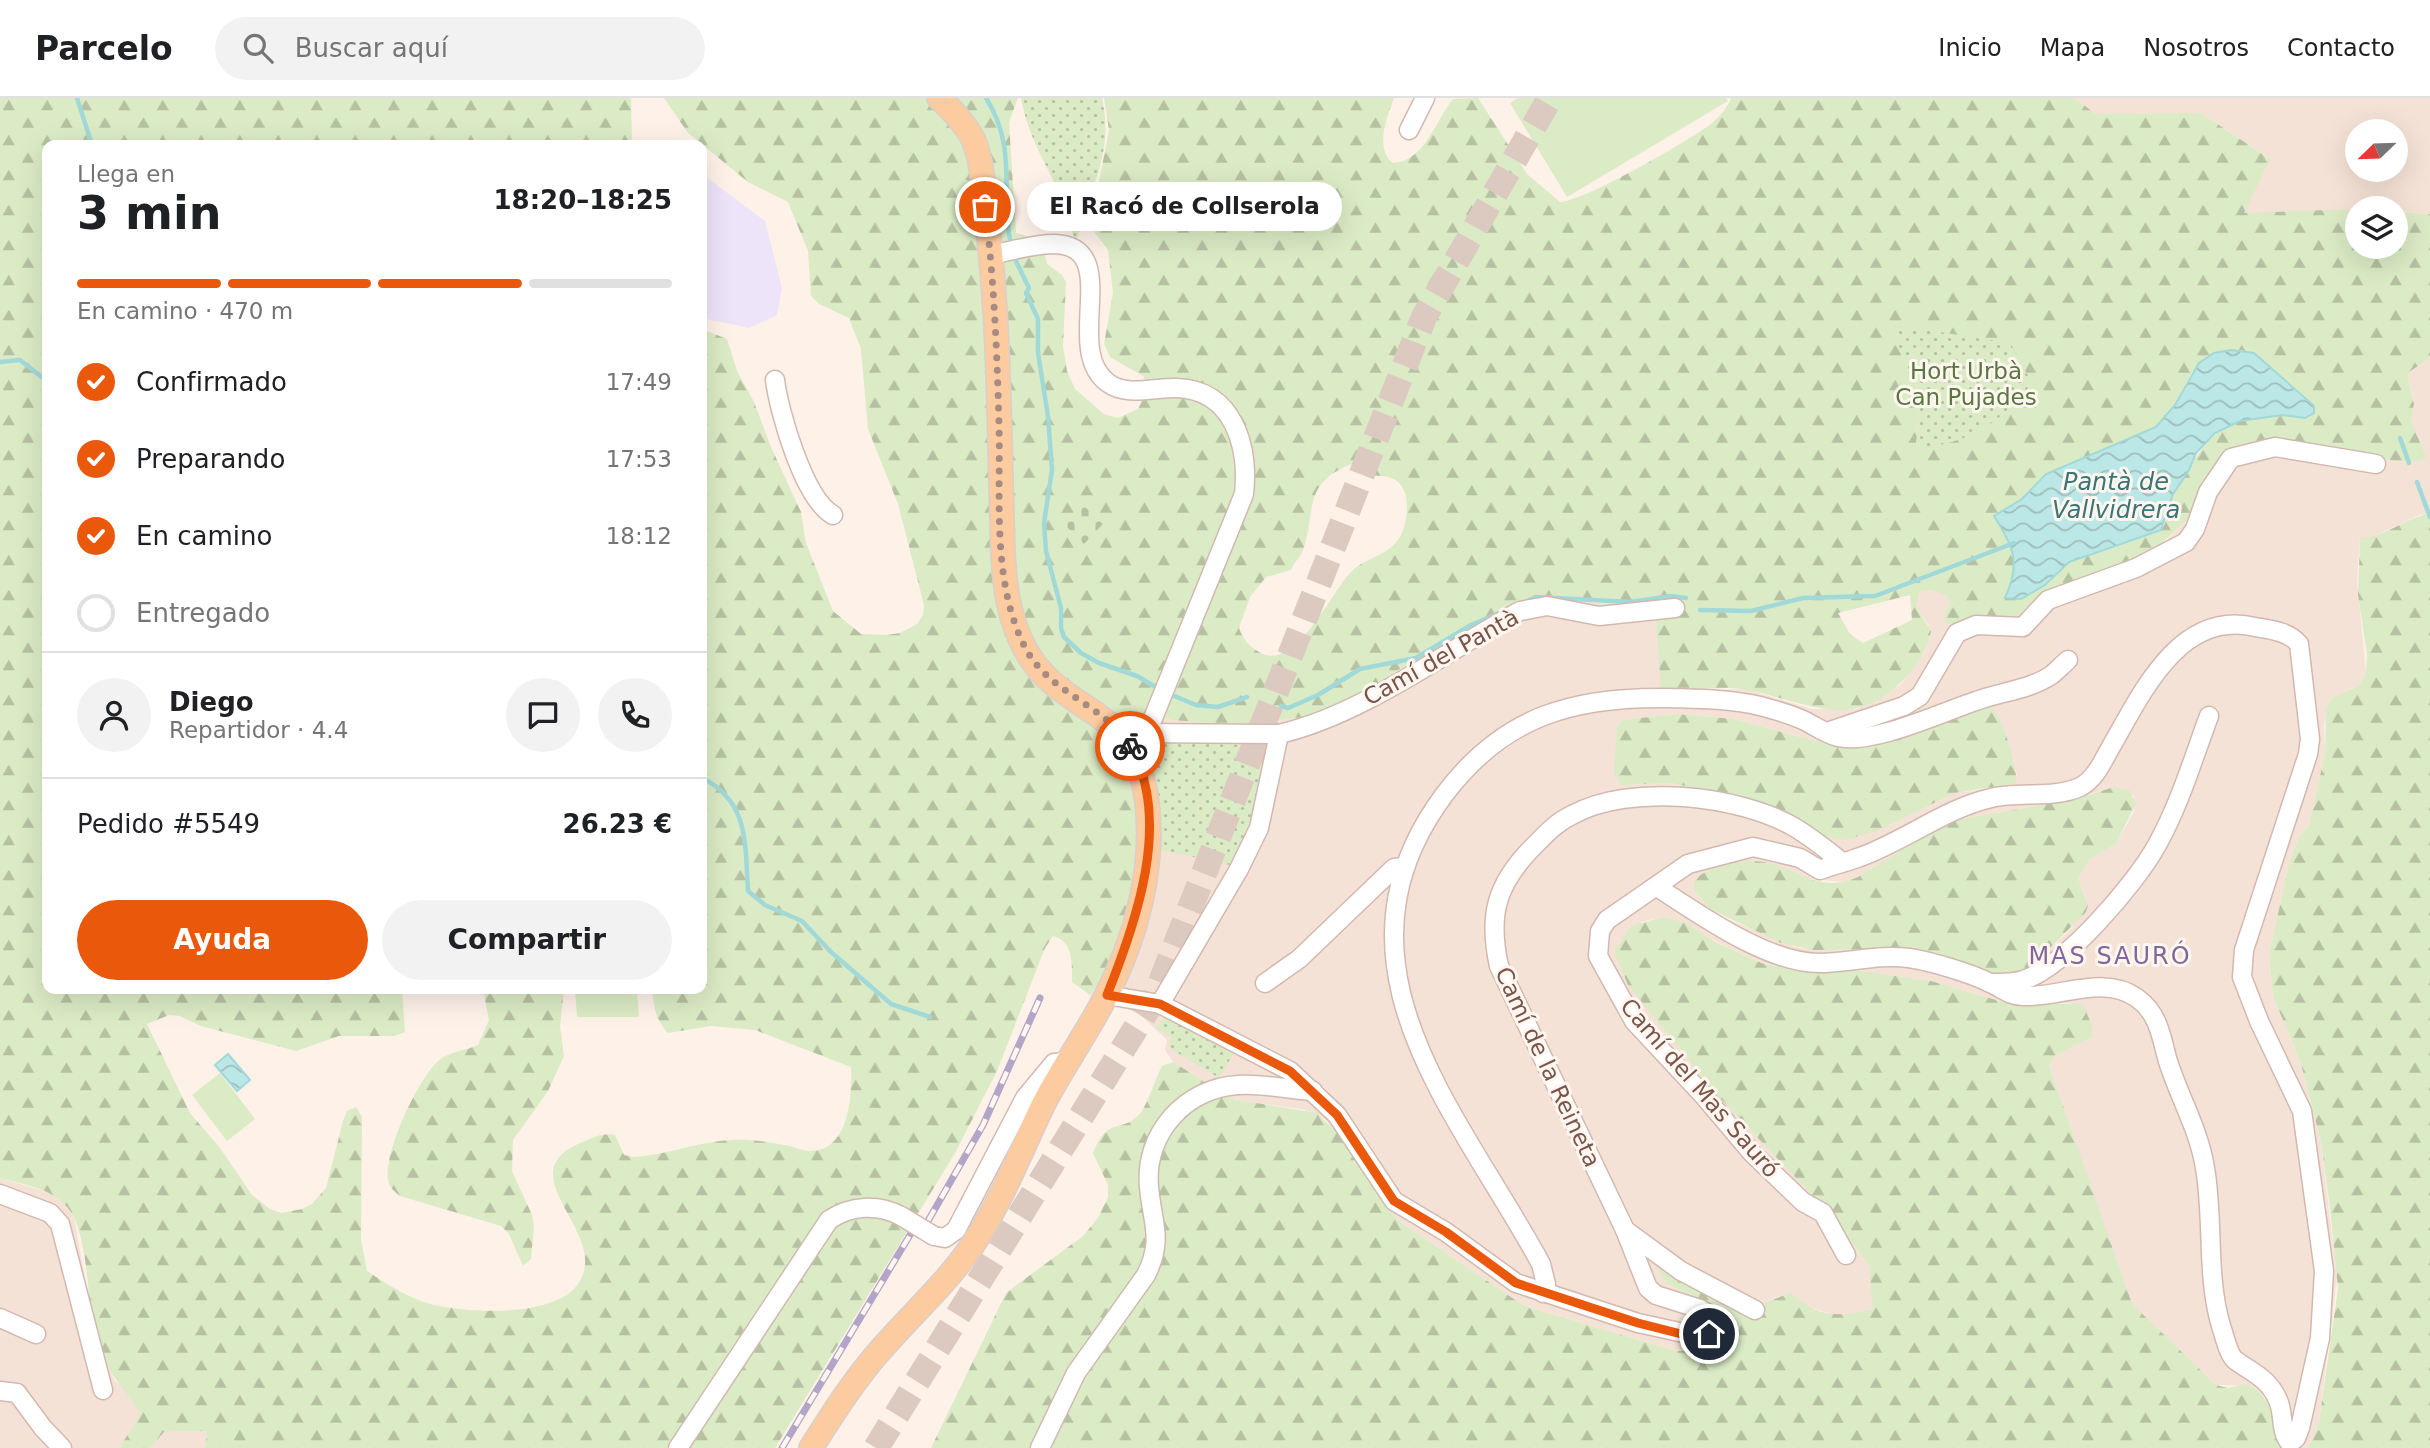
<!DOCTYPE html>
<html lang="es">
<meta charset="utf-8">
<style>
:root{--surface:#fff;--page:#f2f2f2;--text:#202124;--muted:#757577;--line:#e0e0e0;--accent:#ea580c}
body{margin:0;font-family:"DejaVu Sans",sans-serif;background:var(--page);color:var(--text);height:100vh;display:flex;flex-direction:column;font-size:26px;white-space:nowrap}
*{box-sizing:border-box;margin:0}
p{font-size:23px;color:var(--muted)}
.icon{flex:none;width:38px;height:38px;fill:none;stroke:currentColor;stroke-width:2;stroke-linecap:round;stroke-linejoin:round}
.map{position:relative;flex:1;overflow:hidden}
.sheet{position:absolute;left:42px;top:42px;width:665px;height:854px;display:flex;flex-direction:column;background:var(--surface);border-radius:14px;box-shadow:0 7px 28px #0002}
.sheet>*{flex:none}
.needle{width:46px;rotate:247deg}
.controls{position:absolute;left:2345px;top:21px;display:grid;gap:14px}
.controls a{display:grid;place-items:center;width:63px;height:63px;border-radius:50%;background:var(--surface);box-shadow:0 7px 28px #0002;font-size:35px}
.pin{position:absolute;display:grid;place-items:center;width:60px;height:60px;color:#fff;margin:-30px;border:4px solid #fff;border-radius:50%;box-shadow:0 2px 7px #0007}
.courier{position:absolute;display:grid;place-items:center;width:70px;height:70px;margin:-35px;border:5px solid #ea580c;border-radius:50%;background:#fff;color:#222;box-shadow:0 2px 9px #0007}
.bubble{position:absolute;height:49px;border-radius:24px;background:var(--surface);box-shadow:0 7px 28px #0002;font-size:23px;font-weight:800;line-height:49px;text-align:center}
.headline em{font-style:normal;font-weight:800}
.headline div{display:flex;flex-direction:column-reverse}
.headline{display:flex;align-items:center;justify-content:space-between;height:119px;padding:0 35px}
h1{font-size:46px;font-weight:800;line-height:52px}
.bar{display:grid;grid-template-columns:repeat(4,1fr);gap:10px 7px;align-content:center;height:84px;padding:0 35px}
.bar i{height:9px;border-radius:5px;background:var(--line)}
.bar .on{background:var(--accent)}
.bar p{grid-column:span 4}
.line{display:flex;align-items:center;gap:18px;padding:0 35px;border-top:2px solid var(--line)}
.line div{flex:1}
.round{display:grid;place-items:center;flex:none;width:74px;height:74px;border-radius:37px;background:var(--page)}
ol{padding:0 35px;list-style:none}
li{display:flex;align-items:center;gap:21px;height:77px}
li p{margin-inline-start:auto}
li .icon{padding:7px;border-radius:50%;background:var(--accent);color:#fff;stroke-width:4}
li:last-child{color:var(--muted)}
li i{width:38px;height:38px;border:4px solid var(--line);border-radius:50%}
.action{display:flex;gap:14px;margin-top:auto;padding:14px 35px}
.action a{flex:1;height:80px;border-radius:42px;background:var(--accent);color:#fff;font-size:28px;font-weight:800;line-height:80px;text-align:center}
.action a+a{background:var(--page);color:var(--text)}
header{display:flex;align-items:center;gap:42px;box-sizing:border-box;height:98px;padding:0 35px;background:var(--surface);border-bottom:2px solid var(--line)}
header strong{font-size:33px}
nav{display:flex;gap:38px;margin-inline-start:auto;font-size:24px}
.search{width:490px;height:63px;background:var(--page);display:flex;align-items:center;gap:18px;box-sizing:border-box;padding:0 24px;border-radius:38px;color:var(--muted);font-size:26px}
.map>svg:first-child{display:block}
.residential{fill:#f5e2d6;fill-rule:evenodd}
.education{fill:#eee4f9}
.grass{fill:#dbebc5}
.forest{fill:url(#forest-firs);fill-rule:evenodd}
.cemetery{fill:url(#cemetery-stones)}
.park{fill:url(#park-dots)}
.water{fill:url(#water-waves);stroke:#a1d9d9;stroke-width:2}
.lines{fill:none;stroke-linecap:round;stroke-linejoin:round}
.stream{stroke:#a1d9d9;stroke-width:4.5}
.highway-tunnel{stroke:#dccac1;stroke-width:26;stroke-dasharray:26 13;stroke-linecap:butt}
.minor-casing{stroke:#d2b9b0;stroke-width:21}
.major-casing{stroke:#d9cfcd;stroke-width:26}
.minor{stroke:#fff;stroke-width:18}
.major{stroke:#fccba0;stroke-width:23}
.rail-casing{stroke:#b2a5c8;stroke-width:7}
.rail{stroke:#fff6ef;stroke-width:4.5;stroke-dasharray:13;stroke-linecap:butt}
.minor-bridge-casing{stroke:#d2b9b0;stroke-width:21;stroke-linecap:butt}
.minor-bridge{stroke:#fff;stroke-width:18}
.done{stroke:#a78b82;stroke-width:7;stroke-dasharray:0 12.6}
.route{stroke:#ea580c;stroke-width:9}
.labels{text-anchor:middle;dominant-baseline:central;stroke-width:6;stroke-linejoin:round;paint-order:stroke}
.park-label{font-size:23px;fill:#597840;stroke:#fff6ef}
.street-label{font-size:23px;fill:#78544b;stroke:#fff6ef}
.water-label{font-size:24px;font-style:italic;fill:#3b7676;stroke:#fff6ef}
.neighbourhood-label{font-size:24px;letter-spacing:2px;fill:#81679b;stroke:#fff6ef}
</style>
<header>
<strong>Parcelo</strong>
<div class="search"><svg class="icon" aria-label="search" viewBox="0 0 24 24"><circle cx="10" cy="10" r="6"/><path d="M15 15l6 6"/></svg>Buscar aquí</div>
<nav><a>Inicio</a><a>Mapa</a><a>Nosotros</a><a>Contacto</a></nav>
</header>
<div class="map">
<svg width="2430" height="1350" viewBox="0 0 2430 1350">
<defs>
<pattern id="forest-firs" width="22" height="20" patternUnits="userSpaceOnUse" patternTransform="scale(1.75)"><rect width="22" height="20" fill="#dbebc5"/><path d="M5 1l3.5 6h-7zM16 11l3.5 6h-7z" fill="#b6c1a2"/></pattern>
<pattern id="cemetery-stones" width="16" height="16" patternUnits="userSpaceOnUse" patternTransform="scale(1.75)"><rect width="16" height="16" fill="#dbebc5"/><path d="M2 7V4a2 2 0 0 1 4 0v3zM10 15v-3a2 2 0 0 1 4 0v3z" fill="#b6c1a2"/></pattern>
<pattern id="park-dots" width="8" height="8" patternUnits="userSpaceOnUse" patternTransform="scale(1.75)"><rect width="8" height="8" fill="#dbebc5"/><path d="M2 2h.1M6 6h.1" fill="none" stroke="#b6c1a2" stroke-width="1.8" stroke-linecap="round"/></pattern>
<pattern id="water-waves" width="16" height="10" patternUnits="userSpaceOnUse" patternTransform="scale(1.75)"><rect width="16" height="10" fill="#bbe7e6"/><path d="M0 5q4-4 8 0t8 0" fill="none" stroke="#9dbebc"/></pattern>
</defs>
<rect width="100%" height="100%" fill="#fdf1e8"/>
<g class="residential">
<path d="M2074,0H2430V116L2396,114V110L2243,116L2269,60L2201,15L2096,16ZM2357,33H2396V72H2357Z"/>
<path d="M2430,260V416L2419,417L2371,440H2360L2357,483L2366,574L2359,588L2333,599L2324,626L2325,655L2309,728L2300,737L2290,762L2269,856L2273,898L2301,966L2321,1044L2337,1180L2319,1323L2312,1343L2306,1350H2286L2268,1303L2260,1295L2251,1288L2216,1287L2132,1207L2049,967L2056,957L2086,942L2072,905L2003,904L1931,883L1854,872L1766,867L1663,819L1641,824L1792,1073L1834,1120L1869,1168L1874,1211L1838,1219L1780,1198L1760,1206L1668,1187L1706,1204L1734,1232L1721,1252L1676,1253L1524,1208L1396,1121L1326,1022L1306,1012L1232,1001L1173,964L1165,952L1167,942L1138,915L1090,897L1110,869L1135,700L1123,657V620L1132,614L1172,622L1356,598L1398,572L1531,503L1655,505L1692,593L1745,591L1812,611H1857L1900,587L1924,556L1930,540L1928,526L1916,508L1920,494L1933,492L1947,498L1950,505L1944,518L2057,491L2161,448L2188,421L2205,377L2227,355L2264,345H2312L2386,362L2421,363L2411,323L2414,306L2408,282L2409,274ZM1974,612L2001,625L2017,677L2002,689L1955,695L1868,735L1686,688L1670,685L1622,687L1616,661L1617,628L1622,622L1677,616L1734,621L1815,643L1875,642L1929,631ZM2106,691L2134,698V713L2116,746L2090,761L2078,780L2086,801L2072,830L2031,869L1990,876L1937,855L1798,850L1724,820L1710,811L1695,793L1693,786L1704,774L1726,768L1765,764L1802,780L1844,784L1858,779L1949,723L2076,701Z"/>
<path d="M0,1080L51,1095L68,1109L74,1119L96,1242L115,1283L125,1290L141,1316L119,1350H0Z"/>
<path d="M208,1333L205,1350H150L164,1334Z"/>
</g>
<path class="education" d="M702,76L765,123L782,190L777,217L749,230L702,220Z"/>
<g class="grass">
<path d="M1518,0H1726L1728,3L1567,99L1510,5Z"/>
<path d="M575,891H637L639,919H577Z"/>
<path d="M220,975L255,1021L227,1043L192,997Z"/>
</g>
<g class="forest">
<path d="M0,0H631L632,47H47V891H402L405,934L394,938H339L296,953L201,928L180,918L169,917L147,926L190,1015L220,1050L252,1097L270,1111L281,1115L302,1111L312,1106L326,1090L343,1023L347,1013L356,1009L362,1019L361,1141L367,1173C388,1187 413,1203 439,1208C475,1215 565,1220 582,1179C603,1130 509,1076 580,1045C592,1040 601,1034 615,1037L624,1057L634,1059C667,1057 697,1044 730,1042C748,1041 766,1043 784,1047C792,1048 802,1053 810,1053C850,1053 852,997 851,969L755,932L711,928L668,935C655,921 654,909 652,891H702V231L727,241L737,273L754,304L771,349L801,414L806,445L833,513L861,536L887,537L900,535L917,526L923,517L924,507L898,406L868,331L861,251L849,220L819,206L811,198L808,153L788,104L748,84L688,35L664,0H1018L1009,24L1016,135C1038,141 1042,142 1047,166L1062,177L1066,184L1063,248L1067,273L1075,291L1104,316L1118,320L1138,311L1147,292V285L1143,278L1110,259L1104,246L1113,195L1108,152L1095,135V104L1109,32L1104,0H1394C1387,19 1374,51 1393,65C1424,64 1436,22 1453,1L1478,0L1527,76L1560,104C1585,103 1688,43 1711,26C1720,18 1727,11 1731,0H2074L2096,16L2201,15L2270,61L2244,115L2357,111V149H2396V114L2430,116V260L2409,274L2408,282L2414,306L2411,323L2426,359L2420,363H2394L2312,345H2264L2227,355L2205,377L2188,421L2149,457L2057,491L2018,517L1998,526L1968,529L1945,525L1944,518L1950,505L1947,498L1933,492L1920,494L1916,508L1931,533C1928,552 1918,566 1906,579C1854,636 1808,604 1747,592C1721,587 1688,593 1661,593L1655,505L1532,503L1398,572L1356,598L1311,618L1240,627L1172,622L1132,614L1123,620V657L1135,700L1137,743L1127,814L1110,869L1090,897L1072,884C1072,867 1074,843 1053,838L1045,850L997,973L955,1055L775,1350H205L207,1333L164,1334L150,1350H119L141,1316C125,1290 104,1273 97,1242C86,1203 90,1157 74,1119C59,1091 29,1088 0,1080ZM1895,227L2032,285C2000,326 1968,346 1916,349L1920,297L1895,240ZM2242,252L2271,270L2314,308L2310,319C2301,320 2292,317 2283,317C2217,317 2206,344 2175,392C2167,405 2170,421 2161,432L2069,464L2045,487L2021,501L2005,499C2021,465 2015,449 1995,419L2022,401L2046,376L2156,329L2175,307L2192,274L2214,255ZM1351,366C1354,368 1360,375 1364,376C1377,380 1393,374 1402,389C1410,400 1407,424 1402,435C1392,458 1367,458 1352,473C1330,494 1296,576 1259,554C1249,548 1243,541 1239,530L1250,499L1266,479L1291,472C1294,464 1300,460 1303,452C1317,412 1301,387 1351,366ZM1910,497L1912,522L1863,545L1850,536L1838,515Z"/>
<path d="M2430,416V1350H2306L2312,1343L2319,1323L2338,1191L2330,1110L2321,1044L2301,966L2273,898L2269,856L2290,762L2300,737L2309,728L2325,655L2326,611L2333,599L2359,588L2366,574L2367,557L2358,497L2360,440C2385,440 2405,419 2430,416Z"/>
<path d="M1989,608C2002,615 2018,669 2016,685L1955,695L1876,733L1844,742L1820,737L1686,688L1670,685L1622,687L1614,675L1617,628L1622,622L1677,616L1734,621L1815,643L1875,642L1929,631Z"/>
<path d="M2114,689L2129,692L2136,705L2116,746L2090,761L2078,780L2088,807L2086,814L2031,869L2005,880L1937,855L1899,851L1814,852L1781,845L1710,811L1695,793L1693,786C1703,766 1749,760 1769,765C1803,773 1819,796 1858,779L1949,723L2076,701Z"/>
<path d="M1663,819L1686,825L1713,843L1766,867L1854,872L1931,883L2003,904L2083,906L2092,928V939L2056,957L2049,967L2132,1206L2216,1287L2228,1290L2246,1286C2272,1296 2276,1327 2286,1350H931L1006,1195L1083,1138L1098,1120L1108,1099V1087L1093,1055C1108,1018 1120,1035 1138,1018C1147,1009 1155,981 1162,968L1173,964L1232,1001L1317,1015L1341,1039L1396,1121L1524,1208L1676,1253L1721,1252L1734,1232C1725,1223 1716,1210 1705,1204C1686,1192 1661,1192 1658,1167L1760,1206L1791,1195C1819,1221 1840,1219 1873,1211L1869,1168L1834,1120L1719,999L1628,887L1614,854L1631,828Z"/>
<path d="M483,891H564L560,929L564,958L548,993L513,1042L512,1073L532,1117L534,1128L531,1161L523,1168L509,1136L501,1128L400,1098C394,1093 389,1090 388,1081C384,1054 418,981 438,963C449,953 465,953 478,947L489,922Z"/>
</g>
<path class="cemetery" d="M1083,407L1103,426L1084,446L1064,426Z"/>
<g class="park">
<path d="M1021,0H1102C1115,58 1088,91 1077,144C1067,127 1072,120 1066,108C1049,71 1028,40 1021,0Z"/>
<path d="M1895,227L2010,245L2032,285C2000,326 1968,346 1916,350L1920,297L1895,240Z"/>
<path d="M1142,645L1260,647L1269,677L1234,768L1157,751Z"/>
<path d="M1165,917L1235,953L1219,980L1168,949L1172,940L1156,930Z"/>
</g>
<g class="water">
<path d="M2231,252L2254,255L2314,308V315L2305,320L2282,317L2240,323L2215,335L2196,355L2189,372L2173,396L2161,432L2069,464L2045,487L2021,501L2005,500C2021,465 2014,449 1994,418L2022,401L2046,376L2156,329L2175,307L2199,265L2214,255Z"/>
<path d="M228,956L250,982L237,993L215,967Z"/>
</g>
<g class="lines">
<g class="stream">
<path d="M77,0L92,47"/>
<path d="M986,0C1018,50 1000,96 1011,147"/>
<path d="M1015,161L1029,190L1026,195L1038,221V255L1048,318L1052,372L1044,425L1046,453L1061,510V530L1064,539L1081,555L1099,565L1137,578L1159,591"/>
<path d="M0,264L20,262L47,283"/>
<path d="M2400,340L2409,365"/>
<path d="M2417,384L2430,419"/>
<path d="M1525,504L1536,499L1631,504L1671,498L1686,500"/>
<path d="M1700,512L1751,513L1803,500L1875,498L2014,445"/>
<path d="M1167,595L1196,607L1218,609L1247,599"/>
<path d="M1281,608L1288,610L1318,597L1360,571L1416,560L1471,527L1504,513"/>
<path d="M702,680C750,703 745,749 748,793L765,807L802,823L831,854L891,906L930,919"/>
</g>
<path class="highway-tunnel" d="M876,1350L1155,899L1424,219L1550,0"/>
<defs>
<g id="minor">
<path d="M1409,32L1425,0"/>
<path d="M991,157C1011,153 1033,146 1054,146C1125,148 1061,251 1108,285C1127,299 1155,289 1177,290C1234,292 1249,349 1244,396L1147,635"/>
<path d="M775,282C779,314 804,401 833,417"/>
<path d="M1827,634L1904,608L1920,598L1957,535L1976,527L2023,529L2048,502L2136,470L2186,444L2195,431L2208,394L2231,360L2275,349L2376,366"/>
<path d="M1136,635L1279,636C1360,618 1447,553 1520,513L1547,508L1599,518L1675,510"/>
<path d="M1657,789C1699,816 1767,865 1819,865C1849,865 1878,856 1909,860C1929,863 1971,875 1990,885C2002,890 2009,898 2023,898C2060,900 2103,876 2137,900C2158,915 2161,937 2167,960C2178,997 2199,1031 2205,1070C2214,1122 2206,1177 2221,1228C2224,1236 2228,1256 2235,1262C2251,1274 2268,1280 2277,1300C2285,1314 2279,1333 2290,1345L2296,1340L2300,1330L2320,1240L2324,1173L2302,1013L2259,923L2242,879L2244,852L2308,656L2310,641L2299,546C2288,533 2271,532 2255,529C2180,511 2142,595 2112,647C2103,662 2096,681 2080,689C2054,701 2018,693 1991,700C1944,711 1905,743 1860,759C1847,764 1833,767 1820,772L1800,760L1753,749L1688,766L1607,822L1600,833L1598,858L1634,923L1703,997L1752,1055L1803,1104L1823,1115L1846,1157"/>
<path d="M1265,885L1299,861L1394,770L1404,769"/>
<path d="M1991,885C2001,885 2013,885 2023,882C2063,871 2137,784 2157,747C2179,708 2193,661 2209,618"/>
<path d="M1107,897L1160,906L1290,973L1337,1017L1394,1103L1446,1134L1516,1185L1638,1225L1702,1239L1714,1230L1712,1218L1700,1211L1656,1197L1648,1190L1625,1132L1499,868C1488,818 1496,787 1531,751C1544,738 1555,725 1572,717C1630,685 1738,697 1794,729C1811,739 1827,752 1842,764"/>
<path d="M1160,906L1239,771L1259,730L1279,636"/>
<path d="M0,1096L50,1115L60,1126L103,1292"/>
<path d="M1625,1132L1681,1173L1755,1212"/>
<path d="M934,1138L945,1140L956,1132L1025,1000L1054,965L1066,964"/>
<path d="M1543,1195L1546,1186L1541,1166C1460,1016 1318,867 1444,697C1504,617 1575,598 1670,600C1701,601 1730,601 1760,608C1775,612 1791,616 1805,623C1815,628 1826,636 1838,639C1873,647 1942,614 1976,603C2000,594 2028,592 2050,578C2056,574 2062,567 2068,562"/>
<path d="M0,1220L36,1236"/>
<path d="M0,1293L17,1295L43,1330L62,1350"/>
<path d="M678,1350L829,1122C851,1107 878,1106 901,1118"/>
<path d="M1040,1350L1076,1275L1146,1177C1164,1141 1152,1125 1149,1089C1144,1036 1185,990 1238,987C1262,985 1289,992 1313,993"/>
</g>
<path id="major" d="M811,1350C830,1320 849,1290 872,1262C904,1223 943,1190 972,1148C1001,1105 1021,1052 1044,1005C1063,969 1086,936 1105,900C1140,833 1162,745 1140,671C1126,621 1078,612 1045,578C1004,536 1003,475 1002,420C999,321 999,222 987,124C983,97 984,66 973,41C965,25 952,12 939,0"/>
</defs>
<use href="#minor" class="minor-casing"/>
<use href="#major" class="major-casing"/>
<use href="#minor" class="minor"/>
<use href="#major" class="major"/>
<defs>
<g id="rail">
<path d="M928,1123L983,1027L1040,900"/>
<path d="M782,1350L913,1132"/>
</g>
</defs>
<use href="#rail" class="rail-casing"/>
<use href="#rail" class="rail"/>
<defs>
<path id="minor-bridge" d="M901,1118L934,1138"/>
</defs>
<use href="#minor-bridge" class="minor-bridge-casing"/>
<use href="#minor-bridge" class="minor-bridge"/>
</g>
<g class="lines">
<path class="done" d="M985,109C994,181 997,253 999,326C1001,399 991,485 1026,551C1050,596 1104,606 1130,648"/>
<path class="route" d="M1130,648C1173,721 1136,825 1107,897L1160,906L1290,973L1337,1017L1394,1103L1446,1134L1516,1185L1638,1225L1693,1239L1709,1236"/>
</g>
<g class="labels">
<g class="park-label">
<text x="1966" y="273">Hort Urbà<tspan x="1966" dy="26">Can Pujades</tspan></text>
</g>
<g class="street-label">
<text transform="translate(1441 559) rotate(-29)">Camí del Pantà</text>
<text transform="translate(1548 969) rotate(65)">Camí de la Reineta</text>
<text transform="translate(1700 990) rotate(49)">Camí del Mas Sauró</text>
</g>
<g class="water-label">
<text x="2116" y="384">Pantà de<tspan x="2116" dy="28">Vallvidrera</tspan></text>
</g>
<g class="neighbourhood-label">
<text x="2110" y="858">MAS SAURÓ</text>
</g>
</g>
</svg>
<div class="controls">
<a><svg class="needle" viewBox="-14 -14 28 28"><path d="M0-13l5 13h-10z" fill="#e53935"/><path d="M0 13l5-13h-10z" fill="#757577"/></svg></a>
<a><svg class="icon" aria-label="layers" viewBox="0 0 24 24"><path d="M12 4l9 5-9 5-9-5zM3 14l9 5 9-5"/></svg></a>
</div>
<div class="pin" style="left:985px;top:109px;background:#ea580c"><svg class="icon" aria-label="bag" viewBox="0 0 24 24"><path d="M5 8h14l-1 12H6zM9 8a3 3 0 0 1 6 0"/></svg></div>
<div class="pin" style="left:1709px;top:1236px;background:#1f2937"><svg class="icon" aria-label="home" viewBox="0 0 24 24"><path d="M3 11l9-7 9 7M6 9v11h12V9"/></svg></div>
<div class="courier" style="left:1130px;top:648px"><svg class="icon" aria-label="bike" viewBox="0 0 24 24"><circle cx="6" cy="16" r="4"/><circle cx="18" cy="16" r="4"/><path d="M6 16l4-8h5l3 8M10 8l3 8H6M13 5h3"/></svg></div>
<div class="bubble" style="left:1027px;top:84px;width:315px">El Racó de Collserola</div>
<section class="sheet">
<div class="headline"><div><h1>3 min</h1><p>Llega en</p></div><em>18:20–18:25</em></div>
<div class="bar"><i class="on"></i><i class="on"></i><i class="on"></i><i></i><p>En camino · 470 m</p></div>
<ol>
<li><svg class="icon" aria-label="check" viewBox="0 0 24 24"><path d="M5 12l5 5 9-10"/></svg>Confirmado<p>17:49</p></li>
<li><svg class="icon" aria-label="check" viewBox="0 0 24 24"><path d="M5 12l5 5 9-10"/></svg>Preparando<p>17:53</p></li>
<li><svg class="icon" aria-label="check" viewBox="0 0 24 24"><path d="M5 12l5 5 9-10"/></svg>En camino<p>18:12</p></li>
<li><i></i>Entregado</li>
</ol>
<div class="line" style="height:126px"><a class="round"><svg class="icon" aria-label="person" viewBox="0 0 24 24"><circle cx="12" cy="8" r="4"/><path d="M4 21q1-7 8-7t8 7"/></svg></a><div><b>Diego</b><p>Repartidor · 4.4</p></div><a class="round"><svg class="icon" aria-label="chat" viewBox="0 0 24 24"><path d="M4 5h16v11H9l-5 4z"/></svg></a><a class="round"><svg class="icon" aria-label="phone" viewBox="0 0 24 24"><path d="M5 4h4l2 5-3 2q2 4 5 5l2-3 5 2v4C11 20 4 13 5 4z"/></svg></a></div>
<div class="line" style="height:91px"><div>Pedido #5549</div><b>26.23 €</b></div>
<div class="action"><a>Ayuda</a><a>Compartir</a></div>
</section>
</div>
